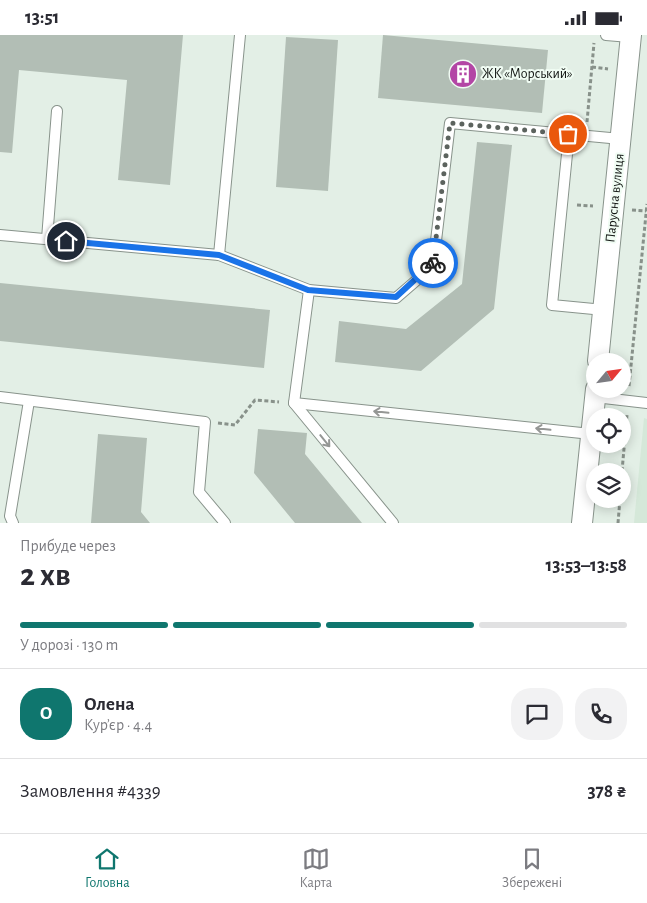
<!DOCTYPE html>
<html lang="uk">
<meta charset="utf-8">
<style>
:root{--surface:#fff;--page:#f2f2f3;--text:#2b2b33;--muted:#7c7c81;--line:#e1e1e2;--accent:#0f766e}
body{margin:0;font-family:"Alegreya Sans",sans-serif;background:var(--page);color:var(--text);height:100vh;display:flex;flex-direction:column;font-size:19px;white-space:nowrap}
*{box-sizing:border-box;margin:0}
p{font-size:16px;color:var(--muted)}
.icon{flex:none;width:28px;height:28px;fill:none;stroke:currentColor;stroke-width:2;stroke-linecap:round;stroke-linejoin:round}
.map{position:relative;height:488px;overflow:hidden}
.panel{display:flex;flex-direction:column;background:var(--surface);flex:1}
.panel>*{flex:none}
.needle{width:32px;rotate:61deg}
.fabs{position:absolute;left:586px;top:318px;display:grid;gap:10px}
.fabs a{display:grid;place-items:center;width:45px;height:45px;border-radius:50%;background:var(--surface);box-shadow:0 2px 12px #0003;font-size:25px}
.pin{position:absolute;display:grid;place-items:center;width:42px;height:42px;color:#fff;margin:-21px;border:2px solid #fff;border-radius:50%;box-shadow:0 1px 5px #0007}
.courier{position:absolute;display:grid;place-items:center;width:50px;height:50px;margin:-25px;border:4px solid #1a73e8;border-radius:50%;background:#fff;color:#222;box-shadow:0 1px 6px #0007}
.overview em{font-style:normal;font-weight:700}
.overview div{display:flex;flex-direction:column-reverse}
.overview{display:flex;align-items:center;justify-content:space-between;height:85px;padding:0 20px}
h1{font-size:32px;font-weight:700;line-height:38px}
.bar{display:grid;grid-template-columns:repeat(4,1fr);gap:8px 5px;align-content:center;height:60px;padding:0 20px}
.bar i{height:6px;border-radius:4px;background:var(--line)}
.bar .current{background:var(--accent)}
.bar p{grid-column:span 4}
.line{display:flex;align-items:center;gap:12px;padding:0 20px;border-top:1px solid var(--line)}
.line div{flex:1}
.round{display:grid;place-items:center;flex:none;width:52px;height:52px;border-radius:20px;background:var(--page)}
.status{display:flex;justify-content:space-between;align-items:center;height:35px;padding:0 25px;background:var(--surface);direction:ltr}
.status svg{height:14px;fill:currentColor}
.tabs{display:flex;justify-content:space-around;align-items:center;height:70px;border-top:1px solid var(--line);background:var(--surface);font-size:14px;color:var(--muted)}
.tabs a{display:grid;justify-items:center;gap:2px}
.tabs .current{color:var(--accent)}
.map>svg:first-child{display:block}
.built{fill:#d5e8d9}
.building{fill:#b2beb5}
.lines{fill:none;stroke-linecap:round;stroke-linejoin:round}
.service-casing{stroke:#88938b;stroke-width:12}
.minor-casing{stroke:#88938b;stroke-width:22}
.path{stroke:#88918a;stroke-width:3;stroke-dasharray:4 2.5;stroke-linecap:butt}
.service{stroke:#fff;stroke-width:10}
.minor{stroke:#fff;stroke-width:20}
.oneway{stroke:#959795}
.done{stroke:#5c635e;stroke-width:5;stroke-dasharray:0 9}
.route{stroke:#1a73e8;stroke-width:6}
.labels{text-anchor:middle;dominant-baseline:central;stroke-width:4;stroke-linejoin:round;paint-order:stroke}
.poi-label{font-size:14px;fill:#131714;stroke:#f0fcf3;text-anchor:start}
.street-label{font-size:14px;fill:#131714;stroke:#f0fcf3}
</style>
<div class="status"><b>13:51</b><svg viewBox="0 0 49 12"><path d="M0 12V9h3v3zM5 12V6h3v6zM10 12V3h3v9zM15 12V0h3v12zM26 1h20v11H26zM47 4h2v5h-2z"/></svg></div>
<div class="map">
<svg width="647" height="488" viewBox="0 0 647 488">
<rect width="100%" height="100%" fill="#e3efe6"/>
<path class="built" d="M644,383L647,384V488H634Z"/>
<g class="building">
<path d="M0,0H183L170,150L118,145L127,45L19,35L12,118L0,117Z"/>
<path d="M383,0L548,15L542,78L378,63Z"/>
<path d="M286,2L338,5L328,156L276,152Z"/>
<path d="M477,107L512,110L494,274L421,336L335,327L339,286L406,294L462,249Z"/>
<path d="M0,248L270,275L264,333L0,306Z"/>
<path d="M258,394L307,398L305,419L362,488H295L254,438Z"/>
<path d="M98,399L147,403L141,477L150,488H91Z"/>
</g>
<g class="lines">
<defs>
<g id="service">
<path d="M606,0L630,2"/>
<path d="M569,99L552,270L604,275"/>
<path d="M0,200L219,220L309,255L396,263L433,231L450,88L621,104"/>
<path d="M47,204L57,76"/>
<path d="M219,220L240,0"/>
<path d="M309,255L294,368L393,488"/>
<path d="M0,362L205,387L199,457L225,488"/>
<path d="M595,362L647,368"/>
<path d="M294,368L591,399"/>
<path d="M13,488L10,481L29,366"/>
</g>
<g id="minor">
<path d="M598,326L631,0"/>
<path d="M582,488L596,354"/>
</g>
</defs>
<use href="#service" class="service-casing"/>
<use href="#minor" class="minor-casing"/>
<g class="path">
<path d="M592,32L608,34"/>
<path d="M587,87L594,8"/>
<path d="M577,170L593,171"/>
<path d="M632,175L646,176"/>
<path d="M629,351L647,169"/>
<path d="M218,388L235,390L255,365L279,367"/>
<path d="M622,436L627,380"/>
<path d="M618,488L620,464"/>
</g>
<use href="#service" class="service"/>
<use href="#minor" class="minor"/>
</g>
<defs><path id="oneway-shaft" d="M-6 0H5M1.5-3L5.5 0L1.5 3" fill="none" stroke-width="1.6" stroke-linecap="round" stroke-linejoin="round" transform="scale(1.25)"/></defs>
<g class="oneway">
<use href="#oneway-shaft" transform="translate(381 377) rotate(-174)"/>
<use href="#oneway-shaft" transform="translate(543 394) rotate(-174)"/>
<use href="#oneway-shaft" transform="translate(325 406) rotate(51)"/>
</g>
<g class="lines">
<path class="done" d="M433,228L450,88L568,99"/>
<path class="route" d="M66,206L219,220L308,255L396,262L433,228"/>
</g>
<defs>
<symbol id="building-disc" viewBox="-11 -11 22 22"><circle r="9.5" fill="#b346a5" stroke="#f0fcf3"/><path d="M-4-6H4V6H1V3H-1V6H-4ZM-2.5-4.3h1.7v1.8h-1.7ZM.8-4.3h1.7v1.8H.8ZM-2.5-1h1.7V.8h-1.7ZM.8-1h1.7V.8H.8Z" fill="#fff"/></symbol>
</defs>
<g fill-rule="evenodd">
<use href="#building-disc" x="447" y="23" width="32" height="32"/>
</g>
<g class="labels">
<g class="poi-label">
<text x="482" y="39">ЖК «Морський»</text>
</g>
<g class="street-label">
<text transform="translate(615 163) rotate(-84)">Парусна вулиця</text>
</g>
</g>
</svg>
<div class="fabs">
<a><svg class="needle" viewBox="-14 -14 28 28"><path d="M0-13l5 13h-10z" fill="#e53935"/><path d="M0 13l5-13h-10z" fill="#7c7c81"/></svg></a>
<a><svg class="icon" aria-label="locate" viewBox="0 0 24 24"><circle cx="12" cy="12" r="6"/><path d="M12 2v4M12 18v4M2 12h4M18 12h4"/></svg></a>
<a><svg class="icon" aria-label="layers" viewBox="0 0 24 24"><path d="M12 4l9 5-9 5-9-5zM3 14l9 5 9-5"/></svg></a>
</div>
<div class="pin" style="left:568px;top:99px;background:#ea580c"><svg class="icon" aria-label="bag" viewBox="0 0 24 24"><path d="M5 8h14l-1 12H6zM9 8a3 3 0 0 1 6 0"/></svg></div>
<div class="pin" style="left:66px;top:206px;background:#1f2937"><svg class="icon" aria-label="home" viewBox="0 0 24 24"><path d="M3 11l9-7 9 7M6 9v11h12V9"/></svg></div>
<div class="courier" style="left:433px;top:228px"><svg class="icon" aria-label="bike" viewBox="0 0 24 24"><circle cx="6" cy="16" r="4"/><circle cx="18" cy="16" r="4"/><path d="M6 16l4-8h5l3 8M10 8l3 8H6M13 5h3"/></svg></div>
</div>
<section class="panel">
<div class="overview"><div><h1>2 хв</h1><p>Прибуде через</p></div><em>13:53–13:58</em></div>
<div class="bar"><i class="current"></i><i class="current"></i><i class="current"></i><i></i><p>У дорозі · 130 m</p></div>
<div class="line" style="height:90px"><b class="round" style="background:var(--accent);color:#fff">О</b><div><b>Олена</b><p>Кур’єр · 4.4</p></div><a class="round"><svg class="icon" aria-label="chat" viewBox="0 0 24 24"><path d="M4 5h16v11H9l-5 4z"/></svg></a><a class="round"><svg class="icon" aria-label="phone" viewBox="0 0 24 24"><path d="M5 4h4l2 5-3 2q2 4 5 5l2-3 5 2v4C11 20 4 13 5 4z"/></svg></a></div>
<div class="line" style="height:65px"><div>Замовлення #4339</div><b>378 ₴</b></div>
</section>
<nav class="tabs">
<a class="current"><svg class="icon" aria-label="home" viewBox="0 0 24 24"><path d="M3 11l9-7 9 7M6 9v11h12V9"/></svg>Головна</a>
<a><svg class="icon" aria-label="map" viewBox="0 0 24 24"><path d="M3 6l6-2 6 2 6-2v14l-6 2-6-2-6 2zM9 4v14M15 6v14"/></svg>Карта</a>
<a><svg class="icon" aria-label="saved" viewBox="0 0 24 24"><path d="M7 4h10v16l-5-4-5 4z"/></svg>Збережені</a>
</nav>
